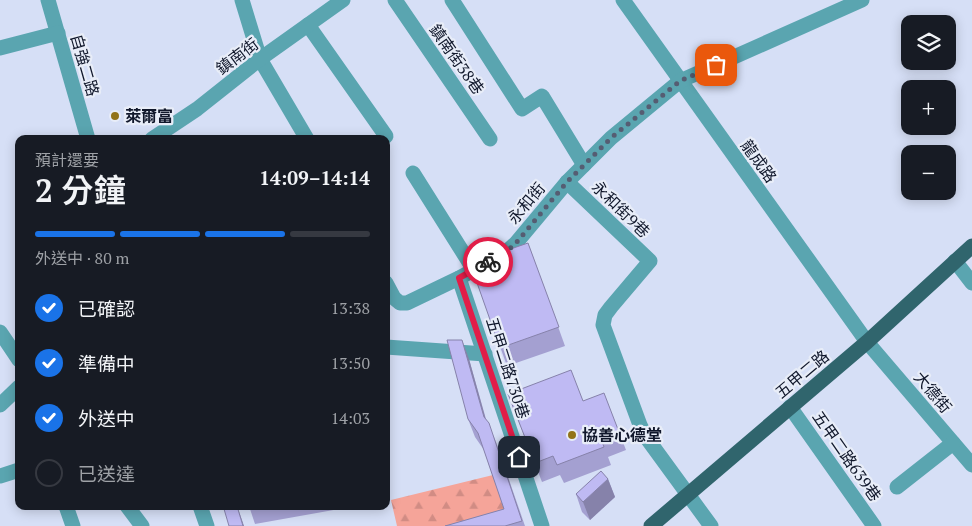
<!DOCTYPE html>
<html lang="zh-TW">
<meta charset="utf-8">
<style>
:root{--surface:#171b24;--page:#242831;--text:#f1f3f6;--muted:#9ea1a6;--line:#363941;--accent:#1a73e8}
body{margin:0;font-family:"PT Serif","Noto Sans TC",serif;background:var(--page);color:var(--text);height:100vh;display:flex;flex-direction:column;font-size:19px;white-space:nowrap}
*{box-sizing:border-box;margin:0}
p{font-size:16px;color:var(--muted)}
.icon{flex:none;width:28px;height:28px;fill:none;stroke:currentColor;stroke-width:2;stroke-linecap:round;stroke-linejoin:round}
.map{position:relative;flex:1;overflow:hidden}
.details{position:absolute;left:15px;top:135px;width:375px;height:375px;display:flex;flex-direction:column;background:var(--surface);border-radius:10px;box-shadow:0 2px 12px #0003}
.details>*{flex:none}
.controls{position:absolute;left:901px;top:15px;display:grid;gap:10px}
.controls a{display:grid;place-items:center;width:55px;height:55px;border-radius:10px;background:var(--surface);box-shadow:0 2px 12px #0003;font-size:25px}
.pin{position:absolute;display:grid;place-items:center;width:42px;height:42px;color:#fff;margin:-21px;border-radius:10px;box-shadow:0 2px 8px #0006}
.courier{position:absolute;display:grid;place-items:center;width:50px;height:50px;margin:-25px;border:4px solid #e11d48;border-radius:50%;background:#fff;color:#222;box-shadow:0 1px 6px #0007}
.summary em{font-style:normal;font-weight:600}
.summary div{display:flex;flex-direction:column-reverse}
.summary{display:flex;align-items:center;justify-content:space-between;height:85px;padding:0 20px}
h1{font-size:32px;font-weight:600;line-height:38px}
.bar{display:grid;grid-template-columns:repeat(4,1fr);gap:8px 5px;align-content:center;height:60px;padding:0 20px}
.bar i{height:6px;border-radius:4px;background:var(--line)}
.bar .selected{background:var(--accent)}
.bar p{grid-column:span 4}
ol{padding:0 20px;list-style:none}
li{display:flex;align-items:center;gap:15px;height:55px}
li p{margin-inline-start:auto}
li .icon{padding:5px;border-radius:50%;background:var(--accent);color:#fff;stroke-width:4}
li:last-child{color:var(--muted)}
li i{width:28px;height:28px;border:2px solid var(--line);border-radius:50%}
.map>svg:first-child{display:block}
.forest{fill:url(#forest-firs)}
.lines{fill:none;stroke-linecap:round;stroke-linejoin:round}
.minor{stroke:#5aa5b0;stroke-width:15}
.major{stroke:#30656d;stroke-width:15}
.wall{fill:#a4a0d1}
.shaded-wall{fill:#8682aa}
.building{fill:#bfbaf3;stroke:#8682aa}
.done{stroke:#555d72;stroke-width:5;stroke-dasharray:0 9}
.route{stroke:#e11d48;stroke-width:6}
.poi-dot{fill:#927319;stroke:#e8edf8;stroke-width:2}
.labels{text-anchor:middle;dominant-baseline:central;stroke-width:4.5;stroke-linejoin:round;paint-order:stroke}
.street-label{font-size:16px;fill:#10172b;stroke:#e8edf8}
.poi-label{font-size:16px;font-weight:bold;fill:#10172b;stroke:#e8edf8;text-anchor:start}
</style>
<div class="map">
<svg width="972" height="526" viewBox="0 0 972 526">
<defs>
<pattern id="forest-firs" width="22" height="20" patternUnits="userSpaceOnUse" patternTransform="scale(1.25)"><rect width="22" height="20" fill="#f5a499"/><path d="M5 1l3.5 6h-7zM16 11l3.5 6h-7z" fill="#d18c84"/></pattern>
</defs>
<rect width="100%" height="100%" fill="#d6dff6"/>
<path class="forest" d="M493,475L510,526H397L391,500Z"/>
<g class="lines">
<g class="minor">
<path d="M48,0L88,139"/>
<path d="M242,0L260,59L307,139"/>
<path d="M395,0L490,139"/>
<path d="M452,0L522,109L542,96L584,165"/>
<path d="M623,0L867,342L972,465"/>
<path d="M308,25L386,136"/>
<path d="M0,48L58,33"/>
<path d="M152,139L197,109L260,59L343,0"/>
<path d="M413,173L474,270"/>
<path d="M567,182L650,261L611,307L605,315L603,325L640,425L646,437L711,526"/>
<path d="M955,261L972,283"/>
<path d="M459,278L542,526"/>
<path d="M386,283L394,298L400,303H407L459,278L505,253L516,243L567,182L611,138L680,81L862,0"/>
<path d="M0,332L19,360"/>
<path d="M386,347L485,354"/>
<path d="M0,405L19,387"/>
<path d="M790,407L874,526"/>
<path d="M0,476L19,470"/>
<path d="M897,487L953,443"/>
<path d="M66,506L73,526"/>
<path d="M127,506L142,526"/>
<path d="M200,506L207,526"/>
</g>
<path class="major" d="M651,526L867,342L972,246"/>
</g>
<g class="wall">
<path d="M528,243L565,346L507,366L470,263Z"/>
<path d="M469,359L486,419L496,442L525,526H445L504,509L484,450L475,437L468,419Z"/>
<path d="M508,394L583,401L619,432L626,450L608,457L611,465L564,483L560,475L542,482Z"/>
<path d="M608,479L615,497L590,520L582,512L576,494Z"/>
<path d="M249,506H356L255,524Z"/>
</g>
<g class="shaded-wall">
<path d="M462,340L469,359L490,435L484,417Z"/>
<path d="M608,479L615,497L590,520L583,502Z"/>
<path d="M237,506L243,523L244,526H243Z"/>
</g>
<g class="building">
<path d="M528,243L559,327L500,348L470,263Z"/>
<path d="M447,340H462L484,417L489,423L522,521L505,526H445L504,509L478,433L468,419Z"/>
<path d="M571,370L583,401L604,393L619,432L601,439L604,447L557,465L553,456L535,463L508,394Z"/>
<path d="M601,471L608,479L583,502L576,494Z"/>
<path d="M232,506H237L243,526H229L224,509Z"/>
</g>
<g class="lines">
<path class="done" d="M488,262L505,253L516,243L567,182L611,138L680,81L716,65"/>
<path class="route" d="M488,262L459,278L519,457"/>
</g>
<g class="poi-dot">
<circle cx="115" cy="116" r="5"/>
<circle cx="572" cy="435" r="5"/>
</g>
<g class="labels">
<g class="street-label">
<text transform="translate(237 56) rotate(-37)">鎮南街</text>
<text transform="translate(457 59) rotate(55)">鎮南街38巷</text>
<text transform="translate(85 65) rotate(74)">自強二路</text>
<text transform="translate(759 161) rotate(54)">龍成路</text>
<text transform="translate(526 203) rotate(-50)">永和街</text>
<text transform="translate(621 209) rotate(44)">永和街9巷</text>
<text transform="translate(508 368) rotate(72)">五甲二路730巷</text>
<text transform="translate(802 374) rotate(-40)">五甲二路</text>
<text transform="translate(933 392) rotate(50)">大德街</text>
<text transform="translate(847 456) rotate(55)">五甲二路639巷</text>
</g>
<g class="poi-label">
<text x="125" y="116">萊爾富</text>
<text x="582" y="435">協善心德堂</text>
</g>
</g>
</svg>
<div class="controls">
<a><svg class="icon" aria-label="layers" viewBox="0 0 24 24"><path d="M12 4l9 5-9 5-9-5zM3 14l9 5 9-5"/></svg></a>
<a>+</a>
<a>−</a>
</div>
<div class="pin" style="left:716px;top:65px;background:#ea580c"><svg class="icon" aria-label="bag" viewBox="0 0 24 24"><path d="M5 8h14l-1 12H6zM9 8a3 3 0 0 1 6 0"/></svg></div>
<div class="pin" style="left:519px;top:457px;background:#1f2937"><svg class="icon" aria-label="home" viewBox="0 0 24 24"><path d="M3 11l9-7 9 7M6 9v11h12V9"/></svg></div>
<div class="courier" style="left:488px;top:262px"><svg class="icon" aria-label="bike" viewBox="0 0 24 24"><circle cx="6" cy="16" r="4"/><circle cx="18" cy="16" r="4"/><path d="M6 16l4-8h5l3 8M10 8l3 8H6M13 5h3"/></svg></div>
<section class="details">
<div class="summary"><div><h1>2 分鐘</h1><p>預計還要</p></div><em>14:09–14:14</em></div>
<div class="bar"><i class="selected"></i><i class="selected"></i><i class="selected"></i><i></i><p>外送中 · 80 m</p></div>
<ol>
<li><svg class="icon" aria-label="check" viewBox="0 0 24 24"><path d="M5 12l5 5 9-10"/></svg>已確認<p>13:38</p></li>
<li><svg class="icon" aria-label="check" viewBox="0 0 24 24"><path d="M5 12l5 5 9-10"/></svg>準備中<p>13:50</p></li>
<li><svg class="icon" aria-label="check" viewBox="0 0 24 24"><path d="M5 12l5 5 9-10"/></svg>外送中<p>14:03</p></li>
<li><i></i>已送達</li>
</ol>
</section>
</div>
